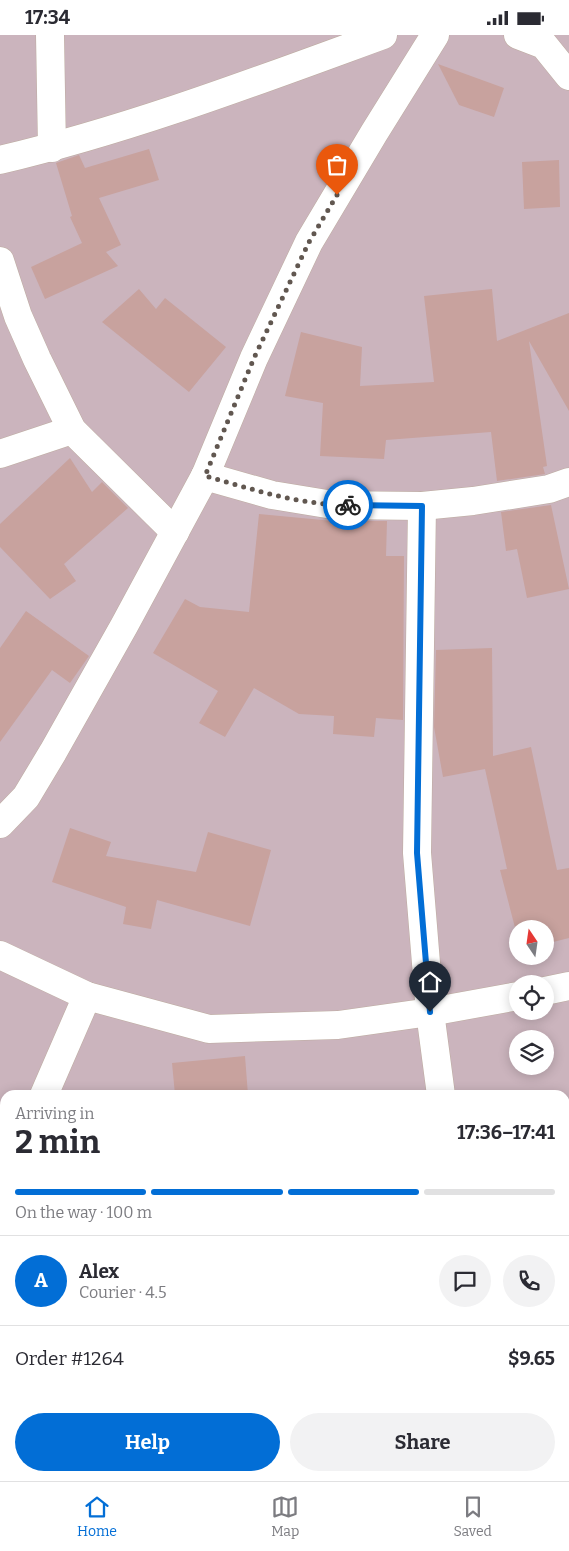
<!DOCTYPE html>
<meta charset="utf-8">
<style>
:root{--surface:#fff;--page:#f2f2f3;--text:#2b2b33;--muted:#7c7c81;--line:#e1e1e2;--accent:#026ed6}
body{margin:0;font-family:Bitter,serif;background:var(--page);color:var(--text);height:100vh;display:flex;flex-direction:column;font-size:19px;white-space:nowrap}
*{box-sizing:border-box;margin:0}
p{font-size:16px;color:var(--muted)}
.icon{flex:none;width:28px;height:28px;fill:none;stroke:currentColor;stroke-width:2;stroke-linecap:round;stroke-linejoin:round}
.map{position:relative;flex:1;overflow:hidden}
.panel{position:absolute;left:0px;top:1055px;width:570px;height:391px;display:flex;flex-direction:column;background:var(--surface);border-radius:15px 15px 0 0;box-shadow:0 2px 12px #0003}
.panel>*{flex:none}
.needle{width:32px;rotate:347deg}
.fabs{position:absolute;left:509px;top:885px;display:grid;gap:10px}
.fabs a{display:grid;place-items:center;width:45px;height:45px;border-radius:50%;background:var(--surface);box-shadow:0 2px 12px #0003;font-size:25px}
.pin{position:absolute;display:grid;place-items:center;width:42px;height:42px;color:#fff;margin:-51px -21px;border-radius:50% 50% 50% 0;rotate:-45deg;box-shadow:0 0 5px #0007}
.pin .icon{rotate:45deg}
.courier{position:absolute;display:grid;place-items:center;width:50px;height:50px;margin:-25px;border:4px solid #026ed6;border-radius:50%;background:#fff;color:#222;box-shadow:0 1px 6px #0007}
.head em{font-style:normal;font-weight:700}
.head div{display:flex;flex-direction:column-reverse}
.head{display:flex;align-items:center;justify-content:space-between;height:85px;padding:0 15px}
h1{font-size:32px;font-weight:700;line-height:38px}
.bar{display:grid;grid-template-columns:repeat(4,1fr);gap:8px 5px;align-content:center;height:60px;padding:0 15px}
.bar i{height:6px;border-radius:4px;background:var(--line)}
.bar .current{background:var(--accent)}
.bar p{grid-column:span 4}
.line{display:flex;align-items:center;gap:12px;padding:0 15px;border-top:1px solid var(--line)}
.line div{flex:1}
.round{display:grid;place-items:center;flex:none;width:52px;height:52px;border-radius:26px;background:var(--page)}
.action{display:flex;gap:10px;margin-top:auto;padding:10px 15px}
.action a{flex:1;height:58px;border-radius:30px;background:var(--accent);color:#fff;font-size:20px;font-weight:700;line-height:58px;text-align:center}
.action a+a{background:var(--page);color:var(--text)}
.status{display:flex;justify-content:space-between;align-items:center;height:35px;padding:0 25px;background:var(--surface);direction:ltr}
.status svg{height:14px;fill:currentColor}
.menu{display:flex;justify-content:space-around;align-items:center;height:70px;border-top:1px solid var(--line);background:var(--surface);font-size:14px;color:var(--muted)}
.menu a{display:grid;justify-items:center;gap:2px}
.menu .current{color:var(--accent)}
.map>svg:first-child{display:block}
.green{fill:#cbb4bd;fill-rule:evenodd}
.building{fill:#c8a29e}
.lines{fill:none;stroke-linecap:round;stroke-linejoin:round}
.minor-casing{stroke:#bdaca0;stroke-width:29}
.minor{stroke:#fff;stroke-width:28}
.done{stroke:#615750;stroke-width:5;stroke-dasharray:0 9}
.route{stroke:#026ed6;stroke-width:6}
</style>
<div class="status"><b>17:34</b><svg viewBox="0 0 49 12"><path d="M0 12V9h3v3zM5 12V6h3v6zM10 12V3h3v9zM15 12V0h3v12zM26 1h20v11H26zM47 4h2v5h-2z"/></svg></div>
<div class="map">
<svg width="569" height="1446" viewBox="0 0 569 1446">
<rect width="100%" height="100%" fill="#f5e3d6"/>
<path class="green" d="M0,0H569V1446H0ZM518,894H545V921H518ZM518,949H545V976H518ZM518,1004H545V1031H518ZM5,1060H565V1441H5Z"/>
<g class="building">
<path d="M438,29L504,53L494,82L459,70Z"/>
<path d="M149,114L159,145L99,163L121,210L106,217L118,231L45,264L31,232L82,208L70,182L72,181L56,128L79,120L85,133Z"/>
<path d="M559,125L560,172L524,174L522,127Z"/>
<path d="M139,254L156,274L165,263L226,312L189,357L102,287Z"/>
<path d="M492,254L497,306L569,278V376L529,306L547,431L543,432L545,439L497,446L491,397L386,405L384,424L320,421L323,368L285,361L301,297L362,312L360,351L434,347L424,261Z"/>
<path d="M70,423L92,457L102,447L128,473L64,529L76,546L50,564L0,512V489Z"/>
<path d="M551,470L569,554L527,563L517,514L506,516L501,477Z"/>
<path d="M259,479L333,486H387L386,521H404L403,685L376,683L374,702L333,699L334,681L299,679L254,653L225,702L199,688L218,656L153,618L185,564L200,572L249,577Z"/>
<path d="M26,576L89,621L70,648L52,635L0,707V613Z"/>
<path d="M492,613L493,721L531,712L557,835L569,833V903L545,909V894H518V904L500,835L507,834L485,734L443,742L434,692L436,615Z"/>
<path d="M70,793L111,807L106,821L196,837L208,797L271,815L250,891L157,865L151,894L123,889L126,872L52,847Z"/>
<path d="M245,1021L248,1060H175L172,1028Z"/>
</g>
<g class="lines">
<defs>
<g id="minor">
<path d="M50,0L52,113"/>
<path d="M518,0L544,10L569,41"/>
<path d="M0,125C131,94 257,46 383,0"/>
<path d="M0,226L18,281L37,324L72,395L175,497"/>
<path d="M0,419L72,395"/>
<path d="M205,441L272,460L333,470L422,471L473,466L549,454L569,447"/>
<path d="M422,471L417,818L430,977L441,1060"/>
<path d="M0,789L26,762L53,717L124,591L205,441L254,323L309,207L374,98L435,0"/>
<path d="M0,920L87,961L209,994L338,990L430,977L518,961"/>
<path d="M545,956L569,951"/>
<path d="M44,1060L87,961"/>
<path d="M0,1160L5,1149"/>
<path d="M493,1441V1446"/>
</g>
</defs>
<use href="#minor" class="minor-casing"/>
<use href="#minor" class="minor"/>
</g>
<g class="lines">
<path class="done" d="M337,160L309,207L254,323L205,441C252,454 299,470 348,470"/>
<path class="route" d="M348,470L422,471L417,818L430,977"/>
</g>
</svg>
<div class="fabs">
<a><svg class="needle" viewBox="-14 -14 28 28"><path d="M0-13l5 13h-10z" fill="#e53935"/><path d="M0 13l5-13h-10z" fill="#7c7c81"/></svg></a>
<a><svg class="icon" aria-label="locate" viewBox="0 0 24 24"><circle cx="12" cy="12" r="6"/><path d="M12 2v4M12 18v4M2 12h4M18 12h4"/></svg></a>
<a><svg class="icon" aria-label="layers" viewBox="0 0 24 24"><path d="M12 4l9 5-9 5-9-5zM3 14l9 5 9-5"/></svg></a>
</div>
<div class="pin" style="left:337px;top:160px;background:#ea580c"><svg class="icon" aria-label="bag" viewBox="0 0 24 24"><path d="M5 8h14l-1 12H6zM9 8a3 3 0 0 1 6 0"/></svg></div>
<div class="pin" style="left:430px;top:977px;background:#1f2937"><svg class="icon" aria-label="home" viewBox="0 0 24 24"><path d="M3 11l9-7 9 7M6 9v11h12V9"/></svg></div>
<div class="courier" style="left:348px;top:470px"><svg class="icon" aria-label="bike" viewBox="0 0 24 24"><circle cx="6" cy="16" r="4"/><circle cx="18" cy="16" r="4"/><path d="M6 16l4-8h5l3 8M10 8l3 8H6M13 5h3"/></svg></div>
<section class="panel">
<div class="head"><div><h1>2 min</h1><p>Arriving in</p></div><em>17:36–17:41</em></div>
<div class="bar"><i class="current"></i><i class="current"></i><i class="current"></i><i></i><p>On the way · 100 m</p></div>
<div class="line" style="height:90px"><b class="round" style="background:var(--accent);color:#fff">A</b><div><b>Alex</b><p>Courier · 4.5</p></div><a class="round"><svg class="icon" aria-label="chat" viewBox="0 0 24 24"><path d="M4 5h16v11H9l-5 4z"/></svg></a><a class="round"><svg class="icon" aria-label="phone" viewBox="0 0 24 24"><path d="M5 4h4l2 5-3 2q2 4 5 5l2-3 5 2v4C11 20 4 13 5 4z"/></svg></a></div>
<div class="line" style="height:65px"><div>Order #1264</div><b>$9.65</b></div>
<div class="action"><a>Help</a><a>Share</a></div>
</section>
</div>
<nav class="menu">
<a class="current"><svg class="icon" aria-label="home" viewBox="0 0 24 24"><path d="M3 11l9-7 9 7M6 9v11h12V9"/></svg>Home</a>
<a><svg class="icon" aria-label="map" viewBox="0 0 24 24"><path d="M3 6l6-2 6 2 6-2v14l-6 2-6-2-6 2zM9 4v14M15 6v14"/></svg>Map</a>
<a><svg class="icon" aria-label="saved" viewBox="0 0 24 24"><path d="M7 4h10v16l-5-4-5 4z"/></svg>Saved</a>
</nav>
